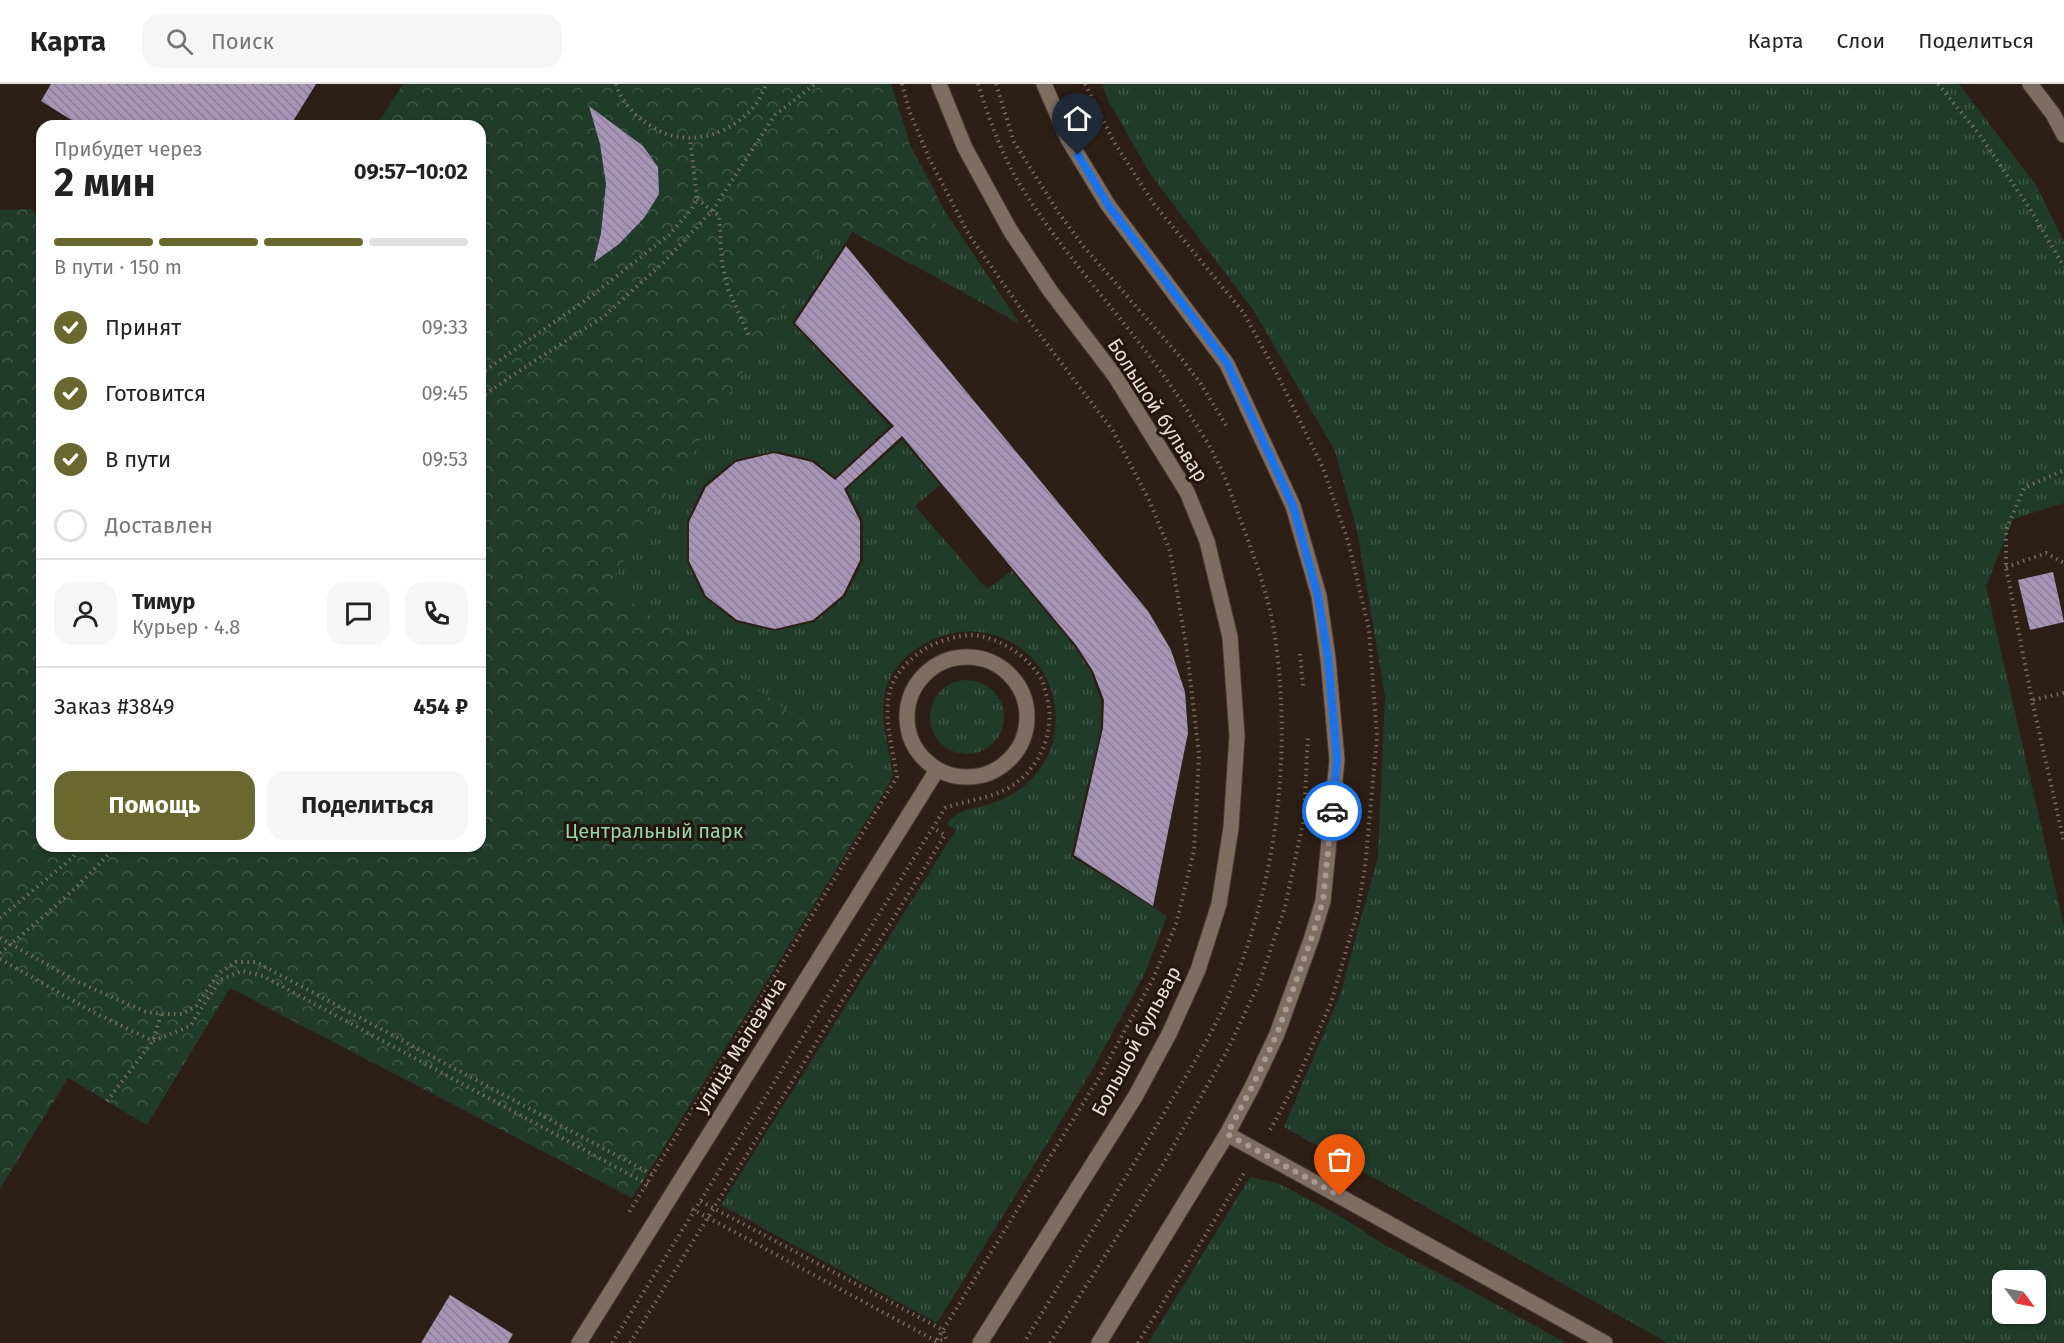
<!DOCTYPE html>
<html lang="ru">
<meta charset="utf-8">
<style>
:root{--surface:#fff;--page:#f6f6f6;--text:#222;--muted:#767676;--line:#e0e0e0;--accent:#6a682f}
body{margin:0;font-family:"Fira Sans",sans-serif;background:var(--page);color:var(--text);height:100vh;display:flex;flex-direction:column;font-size:22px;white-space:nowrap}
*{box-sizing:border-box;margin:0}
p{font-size:20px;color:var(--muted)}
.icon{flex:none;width:33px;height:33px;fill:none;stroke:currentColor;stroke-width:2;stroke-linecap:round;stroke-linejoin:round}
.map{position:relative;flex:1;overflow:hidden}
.details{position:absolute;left:36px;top:36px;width:450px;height:732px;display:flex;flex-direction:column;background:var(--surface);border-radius:18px;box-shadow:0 2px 4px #0004}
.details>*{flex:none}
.needle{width:39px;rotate:122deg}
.controls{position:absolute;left:1992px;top:1186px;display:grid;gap:12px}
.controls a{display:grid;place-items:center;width:54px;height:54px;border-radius:12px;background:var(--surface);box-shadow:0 2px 4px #0004;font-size:30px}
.pin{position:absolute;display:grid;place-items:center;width:51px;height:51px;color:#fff;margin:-62px -26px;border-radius:50% 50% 50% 0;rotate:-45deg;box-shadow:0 0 6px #0007}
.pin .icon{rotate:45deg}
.courier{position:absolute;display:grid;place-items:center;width:60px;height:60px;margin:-30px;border:4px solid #1a73e8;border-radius:50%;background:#fff;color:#222;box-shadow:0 2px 8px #0007}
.head em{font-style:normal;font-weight:700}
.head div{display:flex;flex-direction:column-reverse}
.head{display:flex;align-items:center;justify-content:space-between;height:102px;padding:0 18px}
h1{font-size:39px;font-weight:700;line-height:45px}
.bar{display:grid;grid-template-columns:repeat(4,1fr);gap:9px 6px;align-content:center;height:72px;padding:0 18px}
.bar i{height:8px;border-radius:4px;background:var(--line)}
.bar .current{background:var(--accent)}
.bar p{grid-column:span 4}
.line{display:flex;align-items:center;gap:15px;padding:0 18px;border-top:2px solid var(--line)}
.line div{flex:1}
.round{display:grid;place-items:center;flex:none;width:63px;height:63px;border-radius:18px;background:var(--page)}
ol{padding:0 18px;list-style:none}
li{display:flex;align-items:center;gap:18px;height:66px}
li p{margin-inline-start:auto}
li .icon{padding:6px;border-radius:50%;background:var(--accent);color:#fff;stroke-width:4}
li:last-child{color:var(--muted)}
li i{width:33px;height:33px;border:3px solid var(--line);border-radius:50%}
.primary-button{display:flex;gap:12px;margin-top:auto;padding:12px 18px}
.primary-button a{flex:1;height:69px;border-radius:18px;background:var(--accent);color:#fff;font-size:24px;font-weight:700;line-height:69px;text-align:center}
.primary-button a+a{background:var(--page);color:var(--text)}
header{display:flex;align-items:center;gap:36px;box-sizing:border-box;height:84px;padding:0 30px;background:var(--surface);border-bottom:2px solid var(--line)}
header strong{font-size:28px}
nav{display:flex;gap:33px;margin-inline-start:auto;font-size:21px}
.search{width:420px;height:54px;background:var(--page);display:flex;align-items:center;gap:15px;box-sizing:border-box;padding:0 21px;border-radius:18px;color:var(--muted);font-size:22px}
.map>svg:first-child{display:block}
.grass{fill:url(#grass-tufts);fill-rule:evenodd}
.park{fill:url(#park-crowns)}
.building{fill:url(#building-back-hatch)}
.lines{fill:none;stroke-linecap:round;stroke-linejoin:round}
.street-casing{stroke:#483c36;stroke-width:17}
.path{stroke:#776a62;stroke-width:4;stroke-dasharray:1.5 4.5;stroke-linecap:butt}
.street{stroke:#7f6d62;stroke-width:15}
.done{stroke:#a69a93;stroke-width:6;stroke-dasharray:0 10.8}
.route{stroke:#1a73e8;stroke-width:8}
.labels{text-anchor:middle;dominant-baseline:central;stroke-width:6;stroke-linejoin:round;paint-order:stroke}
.street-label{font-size:20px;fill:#e7dcd6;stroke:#24160d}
.park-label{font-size:20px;fill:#96d3ab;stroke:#24160d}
</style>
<header>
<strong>Карта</strong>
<div class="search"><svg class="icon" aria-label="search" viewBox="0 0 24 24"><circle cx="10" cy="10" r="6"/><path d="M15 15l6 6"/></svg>Поиск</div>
<nav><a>Карта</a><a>Слои</a><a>Поделиться</a></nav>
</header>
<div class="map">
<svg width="2064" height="1259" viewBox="0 0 2064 1259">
<defs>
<pattern id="grass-tufts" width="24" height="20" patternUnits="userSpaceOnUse" patternTransform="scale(1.5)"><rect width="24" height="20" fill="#203b2a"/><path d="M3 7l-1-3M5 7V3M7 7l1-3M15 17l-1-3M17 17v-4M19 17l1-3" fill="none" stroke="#405748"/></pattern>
<pattern id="park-crowns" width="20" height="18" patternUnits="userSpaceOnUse" patternTransform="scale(1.5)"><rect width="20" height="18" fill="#203b2a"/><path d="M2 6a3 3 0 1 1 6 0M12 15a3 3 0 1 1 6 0" fill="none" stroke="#405748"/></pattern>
<pattern id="building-back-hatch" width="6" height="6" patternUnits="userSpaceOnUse" patternTransform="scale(1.5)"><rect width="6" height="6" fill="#a795b7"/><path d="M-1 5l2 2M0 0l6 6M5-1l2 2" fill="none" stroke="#8a7c93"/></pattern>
</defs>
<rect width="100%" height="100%" fill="#2e1f16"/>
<g class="grass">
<path d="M891,0L910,61L944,126L1020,240L853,147L792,239L890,342L835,393L814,376L775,367L735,376L704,401L687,437V477L704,513L736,538L775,547L814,538L845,513L863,477V437L847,405L902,356L940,401L915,422L987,505L1012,487L1074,562L1091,588L1101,617V644L1071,772L1167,832L1144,891L1091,988L937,1239L721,1121L956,746L947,740C957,726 971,725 987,721C1014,713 1036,697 1048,671C1072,617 1039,555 979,548C938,544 890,571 884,614C881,640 889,666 893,691L890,698L652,1082L260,874L480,762V328Z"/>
<path d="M1102,0H1959L2036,101L2064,158V419L2013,435L1986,502L2064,842V1259H1668L1284,1043L1340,911L1378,773L1385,612L1358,451L1335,367L1254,227L1151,91L1109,18ZM2002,1197H2036V1230H2002Z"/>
<circle cx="967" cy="633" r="37"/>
<path d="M1250,1093L1278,1099L1345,1135L1386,1162L1452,1196L1566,1259H1148Z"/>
</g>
<path class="park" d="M403,0H891L910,61L944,126L912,181L837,139L608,502L890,698L632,1114L230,904L147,1041L68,994L0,1105V126L30,125L42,135V762H480V42H376Z"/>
<g class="building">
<path d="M51,0H316L290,42H81L41,17Z"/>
<path d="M589,22L643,62L658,83L659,110L644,134L619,160L594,178L601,149L606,100L600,60Z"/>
<path d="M846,162L1148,527L1171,566L1185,608L1188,649L1153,822L1074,771L1103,644L1104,616L1093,587L1076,561L902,352L844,405L860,437V476L843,511L813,536L775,545L737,536L706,512L689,477V438L706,403L736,378L774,369L812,378L835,396L894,342L795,239Z"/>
<path d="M2053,488L2064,538L2030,546L2018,496Z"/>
<path d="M450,1211L513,1250L508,1259H421Z"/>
</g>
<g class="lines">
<defs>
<g id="street">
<path d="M939,0L965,64L1010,146L1051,208L1115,292L1187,408L1207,457L1230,553L1237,652L1231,744L1219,820L1198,886L1169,950L1135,1013L980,1259"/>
<path d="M1044,0L1068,55L1108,121L1227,280L1293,422L1319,512L1328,574L1337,676L1323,817L1311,856L1277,950L1252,1003L1227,1050L1099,1259"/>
<path d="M2030,0L2053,30L2064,51"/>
<circle cx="967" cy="633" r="60"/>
<path d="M1227,1050L1605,1259"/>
<path d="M579,1259L937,686"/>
</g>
</defs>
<use href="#street" class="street-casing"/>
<g class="path">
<path d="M616,0C619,13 632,29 643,37C648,40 654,44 659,47C692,63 734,49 755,21C760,15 763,7 766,0"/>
<path d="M902,0L909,26L929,74L969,151L1031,239L1113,347L1149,416L1170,467L1187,567L1199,671L1194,767L1176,840L1153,895L1100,992L935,1259"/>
<path d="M978,0C989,35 1002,72 1022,104C1072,184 1140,250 1190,331C1198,344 1208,358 1215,373C1225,391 1232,412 1239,432C1253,469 1267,507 1274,546C1293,668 1277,799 1228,913C1212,951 1188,988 1167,1024C1121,1103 1071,1180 1024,1259"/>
<path d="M996,0L1014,58L1058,128L1084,163L1181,274L1201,300L1227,343"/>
<path d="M1085,0L1114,58L1154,120L1243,228L1277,290L1323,384L1348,457L1369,545L1377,653L1365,784L1357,829L1331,919L1295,1000L1270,1046"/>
<path d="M1938,0L1979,50L2030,125L2064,183"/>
<path d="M697,115L719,132L722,179L728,205L750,254"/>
<path d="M480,290L590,213L669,151L691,126L697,115L690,54"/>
<path d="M480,314L510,293L603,233L665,177L712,127L775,31L815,0"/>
<path d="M2006,483L2046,469L2064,479"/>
<path d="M1300,570L1303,602"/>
<path d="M2064,609L2032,616L2064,758"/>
<path d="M2032,616L2006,483V446L2024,404L2064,386"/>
<path d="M0,834L73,773L81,762"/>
<path d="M0,854L78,898L146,928L161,930H182L196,922L219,889L236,878H256L655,1092"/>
<path d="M0,869C38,837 84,800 115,762"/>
<path d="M0,875L93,928L153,957L190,942L220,896L242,887L263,892L649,1101"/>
<path d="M107,1017L153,957L161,930"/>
<path d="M692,1125L936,1257L946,1255L943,1246L698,1116"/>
<path d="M612,1259L945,724C966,716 991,715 1010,703C1040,685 1056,647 1047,613C1045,607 1044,600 1042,596C1029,574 1005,557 980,552C965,549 945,555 932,561C916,569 897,586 891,603C882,631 893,665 897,693L628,1130"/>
<path d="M630,1259L945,751L933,744"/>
<path d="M1050,1259L1165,1077L1229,963L1260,897L1285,823L1304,734L1308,651"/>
<path d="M1138,1259L1246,1086"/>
</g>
<use href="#street" class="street"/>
</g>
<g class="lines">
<path class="done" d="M1332,727L1323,817L1311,856L1277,950L1252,1003L1227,1050L1340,1112"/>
<path class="route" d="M1078,71L1108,121L1227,279L1293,422L1318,512L1328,574L1337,676L1332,727"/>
</g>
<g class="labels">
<g class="street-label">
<text transform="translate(1158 326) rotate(57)">Большой бульвар</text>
<text transform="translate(1136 957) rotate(-62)">Большой бульвар</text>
<text transform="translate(740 961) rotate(-58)">улица Малевича</text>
</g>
<g class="park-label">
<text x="654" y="747">Центральный парк</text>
</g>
</g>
</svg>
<div class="controls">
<a><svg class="needle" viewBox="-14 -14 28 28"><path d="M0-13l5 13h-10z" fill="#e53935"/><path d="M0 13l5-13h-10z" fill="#767676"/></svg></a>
</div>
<div class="pin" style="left:1340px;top:1112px;background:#ea580c"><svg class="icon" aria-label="bag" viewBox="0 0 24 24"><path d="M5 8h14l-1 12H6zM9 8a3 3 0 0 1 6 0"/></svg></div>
<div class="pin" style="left:1078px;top:71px;background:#1f2937"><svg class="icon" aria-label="home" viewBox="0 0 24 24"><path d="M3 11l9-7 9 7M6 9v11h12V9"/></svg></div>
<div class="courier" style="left:1332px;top:727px"><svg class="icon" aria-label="car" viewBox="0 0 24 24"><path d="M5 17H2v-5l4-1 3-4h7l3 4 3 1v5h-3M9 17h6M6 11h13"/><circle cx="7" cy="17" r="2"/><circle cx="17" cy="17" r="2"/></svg></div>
<section class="details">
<div class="head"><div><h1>2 мин</h1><p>Прибудет через</p></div><em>09:57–10:02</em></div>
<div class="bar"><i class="current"></i><i class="current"></i><i class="current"></i><i></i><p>В пути · 150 m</p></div>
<ol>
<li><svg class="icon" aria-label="check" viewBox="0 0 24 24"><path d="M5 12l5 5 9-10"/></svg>Принят<p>09:33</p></li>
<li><svg class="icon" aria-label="check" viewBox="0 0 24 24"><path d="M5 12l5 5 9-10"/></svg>Готовится<p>09:45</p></li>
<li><svg class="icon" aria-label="check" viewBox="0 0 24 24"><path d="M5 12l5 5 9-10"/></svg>В пути<p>09:53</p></li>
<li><i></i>Доставлен</li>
</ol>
<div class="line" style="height:108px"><a class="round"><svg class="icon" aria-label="person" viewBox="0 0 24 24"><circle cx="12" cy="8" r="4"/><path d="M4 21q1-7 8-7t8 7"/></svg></a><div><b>Тимур</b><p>Курьер · 4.8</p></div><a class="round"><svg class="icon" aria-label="chat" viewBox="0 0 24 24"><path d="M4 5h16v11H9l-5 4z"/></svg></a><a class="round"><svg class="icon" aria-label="phone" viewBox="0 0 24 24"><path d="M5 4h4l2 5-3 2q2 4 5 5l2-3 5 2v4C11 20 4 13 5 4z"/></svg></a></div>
<div class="line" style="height:78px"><div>Заказ #3849</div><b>454 ₽</b></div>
<div class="primary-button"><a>Помощь</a><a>Поделиться</a></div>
</section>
</div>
